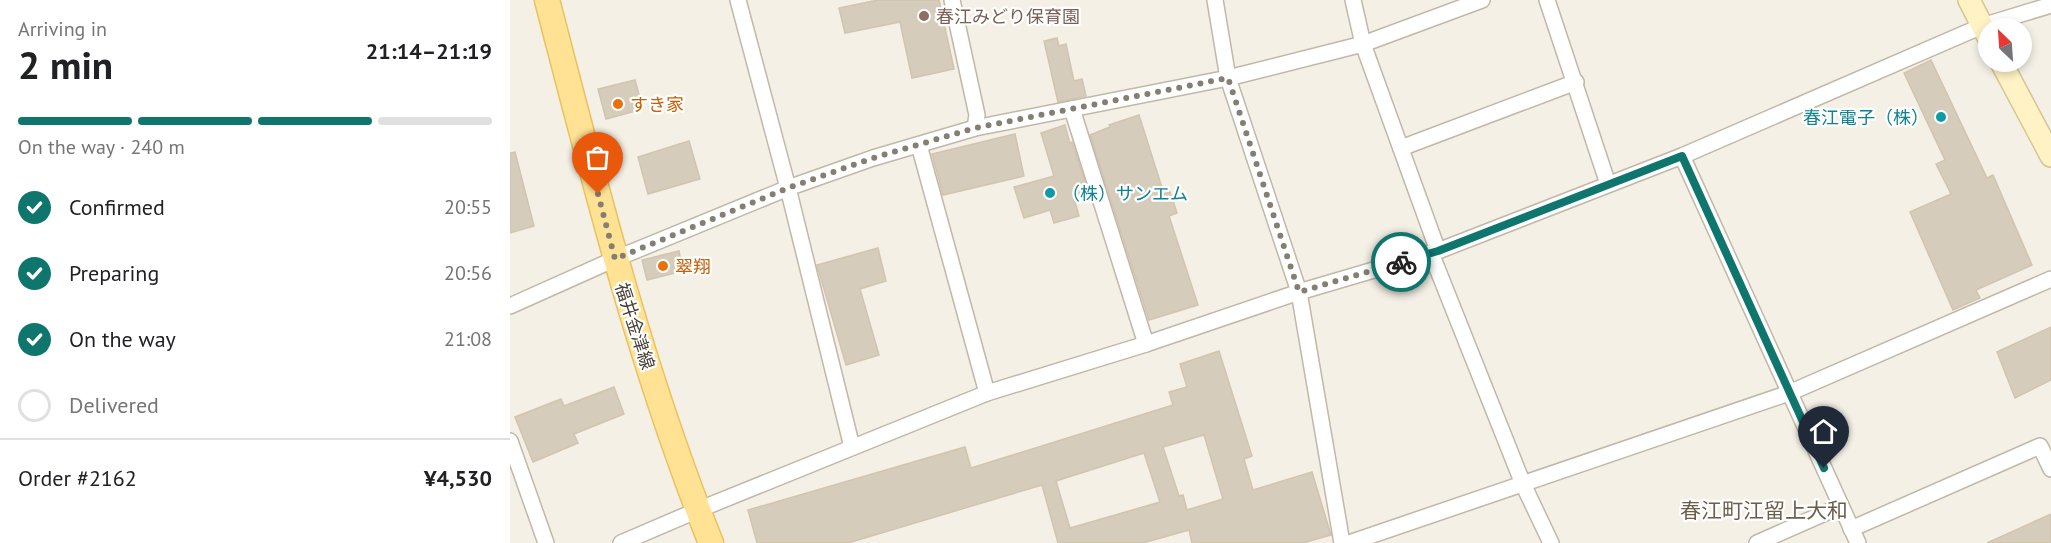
<!DOCTYPE html>
<meta charset="utf-8">
<style>
:root{--surface:#fff;--page:#f2f2f2;--text:#202124;--muted:#757577;--line:#e0e0e0;--accent:#0f766e}
body{margin:0;font-family:"PT Sans","Noto Sans JP",sans-serif;background:var(--page);color:var(--text);height:100vh;display:flex;flex-direction:column;font-size:22px;white-space:nowrap}
*{box-sizing:border-box;margin:0}
p{font-size:20px;color:var(--muted)}
.icon{flex:none;width:33px;height:33px;fill:none;stroke:currentColor;stroke-width:2;stroke-linecap:round;stroke-linejoin:round}
.map{position:relative;flex:1;overflow:hidden}
.panel{display:flex;flex-direction:column;background:var(--surface);width:510px}
.panel>*{flex:none}
.needle{width:39px;rotate:335deg}
.buttons{position:absolute;left:1468px;top:18px;display:grid;gap:12px}
.buttons a{display:grid;place-items:center;width:54px;height:54px;border-radius:50%;background:var(--surface);box-shadow:0 3px 9px #0003;font-size:30px}
.pin{position:absolute;display:grid;place-items:center;width:51px;height:51px;color:#fff;margin:-62px -26px;border-radius:50% 50% 50% 0;rotate:-45deg;box-shadow:0 0 6px #0007}
.pin .icon{rotate:45deg}
.courier{position:absolute;display:grid;place-items:center;width:60px;height:60px;margin:-30px;border:4px solid #0f766e;border-radius:50%;background:#fff;color:#222;box-shadow:0 2px 8px #0007}
.head em{font-style:normal;font-weight:800}
.head div{display:flex;flex-direction:column-reverse}
.head{display:flex;align-items:center;justify-content:space-between;height:102px;padding:0 18px}
h1{font-size:39px;font-weight:800;line-height:45px}
.bar{display:grid;grid-template-columns:repeat(4,1fr);gap:9px 6px;align-content:center;height:72px;padding:0 18px}
.bar i{height:8px;border-radius:4px;background:var(--line)}
.bar .active{background:var(--accent)}
.bar p{grid-column:span 4}
.line{display:flex;align-items:center;gap:15px;padding:0 18px;border-top:2px solid var(--line)}
.line div{flex:1}
ol{padding:0 18px;list-style:none}
li{display:flex;align-items:center;gap:18px;height:66px}
li p{margin-inline-start:auto}
li .icon{padding:6px;border-radius:50%;background:var(--accent);color:#fff;stroke-width:4}
li:last-child{color:var(--muted)}
li i{width:33px;height:33px;border:3px solid var(--line);border-radius:50%}
main{display:flex;flex:1;min-height:0}
.map>svg:first-child{display:block}
.building{fill:#d6ccbb;stroke:#d2c4ae;stroke-width:1.5;fill-rule:evenodd}
.lines{fill:none;stroke-linecap:round;stroke-linejoin:round}
.street-casing{stroke:#c0b8a8;stroke-width:18}
.secondary-casing{stroke:#d7c594;stroke-width:24}
.primary-casing{stroke:#eac15e;stroke-width:27}
.street{stroke:#fff;stroke-width:15}
.secondary{stroke:#fff2c5;stroke-width:21}
.primary{stroke:#ffe294;stroke-width:24}
.done{stroke:#847e73;stroke-width:6;stroke-dasharray:0 10.8}
.route{stroke:#0f766e;stroke-width:8}
.education-dot{fill:#8d6e63;stroke:#fff;stroke-width:2}
.food-dot{fill:#e8710a;stroke:#fff;stroke-width:2}
.culture-dot{fill:#0f9aa8;stroke:#fff;stroke-width:2}
.labels{text-anchor:middle;dominant-baseline:central;stroke-width:4.5;stroke-linejoin:round;paint-order:stroke}
.education-label{font-size:18px;fill:#785e54;stroke:#fff;text-anchor:start}
.food-label{font-size:18px;fill:#c56008;stroke:#fff;text-anchor:start}
.culture-label{font-size:18px;fill:#0d838f;stroke:#fff;text-anchor:end}
.street-label{font-size:18px;fill:#474035;stroke:#fff}
.quarter-label{font-size:21px;fill:#6b5f4c;stroke:#fff}
</style>
<main>
<section class="panel">
<div class="head"><div><h1>2 min</h1><p>Arriving in</p></div><em>21:14–21:19</em></div>
<div class="bar"><i class="active"></i><i class="active"></i><i class="active"></i><i></i><p>On the way · 240 m</p></div>
<ol>
<li><svg class="icon" aria-label="check" viewBox="0 0 24 24"><path d="M5 12l5 5 9-10"/></svg>Confirmed<p>20:55</p></li>
<li><svg class="icon" aria-label="check" viewBox="0 0 24 24"><path d="M5 12l5 5 9-10"/></svg>Preparing<p>20:56</p></li>
<li><svg class="icon" aria-label="check" viewBox="0 0 24 24"><path d="M5 12l5 5 9-10"/></svg>On the way<p>21:08</p></li>
<li><i></i>Delivered</li>
</ol>
<div class="line" style="height:78px"><div>Order #2162</div><b>¥4,530</b></div>
</section>
<div class="map">
<svg width="1541" height="543" viewBox="0 0 1541 543">
<rect width="100%" height="100%" fill="#f4f0e6"/>
<g class="building">
<path d="M368,0H429L444,69L402,78L390,22L335,33L329,8Z"/>
<path d="M547,38L549,46L556,44L564,81L572,79L576,96L548,102L534,41Z"/>
<path d="M1421,60L1477,178L1483,175L1522,265L1466,290L1470,298L1443,310L1400,212L1441,194L1426,164L1435,160L1394,73Z"/>
<path d="M125,80L133,109L96,119L88,89Z"/>
<path d="M629,115L654,194L660,192L667,213L659,216L688,305L639,320L580,135L600,127L599,125Z"/>
<path d="M555,125L560,144L562,142L580,197L565,202L569,216L544,223L540,210L514,218L504,187L544,176L531,133Z"/>
<path d="M505,134L514,176L433,195L422,154Z"/>
<path d="M179,141L190,179L138,194L128,157Z"/>
<path d="M5,152L24,226L0,233V153Z"/>
<path d="M368,248L376,281L350,289L369,355L336,365L307,265Z"/>
<path d="M169,251L173,271L137,280L132,260Z"/>
<path d="M1541,327V380L1505,398L1487,352Z"/>
<path d="M709,351L742,456L734,459L743,490L802,472L821,535L793,543H682L679,530L633,543H548L532,485L338,543H247L238,510L455,447L461,468L663,405L659,392L677,387L670,364ZM694,435L713,499L677,510L673,495L669,496L653,447ZM634,453L650,502L560,528L546,481Z"/>
<path d="M104,387L114,414L64,434L68,443L23,462L5,417L51,399L54,406Z"/>
<path d="M1541,514V543H1477Z"/>
</g>
<g class="lines">
<defs>
<g id="street">
<path d="M228,0L278,188L342,447"/>
<path d="M442,0L467,115L465,128"/>
<path d="M705,0L718,78L789,292L832,543"/>
<path d="M843,0L853,44L928,251"/>
<path d="M1037,0L1098,184"/>
<path d="M562,109L636,344"/>
<path d="M409,145L477,393"/>
<path d="M891,148L1066,82"/>
<path d="M1172,156L1348,543"/>
<path d="M921,253L1013,484L1041,543"/>
<path d="M0,306L105,259L278,188L363,158L465,128L718,78L853,44L972,0"/>
<path d="M0,441L36,543"/>
<path d="M1341,529L1530,446L1541,469"/>
<path d="M111,543L188,510L477,393L636,344L789,292L928,251L1172,156L1472,26L1541,5"/>
<path d="M839,543L1279,393L1541,279"/>
<path d="M1247,543L1331,506"/>
</g>
<g id="secondary">
<path d="M1459,0L1479,39"/>
<path d="M1491,62L1541,156"/>
</g>
<path id="primary" d="M37,0C85,184 130,366 201,543"/>
</defs>
<use href="#street" class="street-casing"/>
<use href="#secondary" class="secondary-casing"/>
<use href="#primary" class="primary-casing"/>
<use href="#street" class="street"/>
<use href="#secondary" class="secondary"/>
<use href="#primary" class="primary"/>
</g>
<g class="lines">
<path class="done" d="M88,194L105,259L278,188L363,158L465,128L718,78L789,292L891,262"/>
<path class="route" d="M891,262L928,251L1172,156L1314,468"/>
</g>
<circle class="education-dot" cx="414" cy="16" r="6"/>
<g class="food-dot">
<circle cx="108" cy="104" r="6"/>
<circle cx="153" cy="266" r="6"/>
</g>
<g class="culture-dot">
<circle cx="1431" cy="117" r="6"/>
<circle cx="540" cy="193" r="6"/>
</g>
<g class="labels">
<g class="education-label">
<text x="426" y="16">春江みどり保育園</text>
</g>
<g class="food-label">
<text x="120" y="104">すき家</text>
<text x="165" y="266">翠翔</text>
</g>
<g class="culture-label">
<text x="1419" y="117">春江電子（株）</text>
<text x="552" y="193" text-anchor="start">（株）サンエム</text>
</g>
<g class="street-label">
<text transform="translate(125 326) rotate(72)">福井金津線</text>
</g>
<g class="quarter-label">
<text x="1254" y="510">春江町江留上大和</text>
</g>
</g>
</svg>
<div class="buttons">
<a><svg class="needle" viewBox="-14 -14 28 28"><path d="M0-13l5 13h-10z" fill="#e53935"/><path d="M0 13l5-13h-10z" fill="#757577"/></svg></a>
</div>
<div class="pin" style="left:88px;top:194px;background:#ea580c"><svg class="icon" aria-label="bag" viewBox="0 0 24 24"><path d="M5 8h14l-1 12H6zM9 8a3 3 0 0 1 6 0"/></svg></div>
<div class="pin" style="left:1314px;top:468px;background:#1f2937"><svg class="icon" aria-label="home" viewBox="0 0 24 24"><path d="M3 11l9-7 9 7M6 9v11h12V9"/></svg></div>
<div class="courier" style="left:891px;top:262px"><svg class="icon" aria-label="bike" viewBox="0 0 24 24"><circle cx="6" cy="16" r="4"/><circle cx="18" cy="16" r="4"/><path d="M6 16l4-8h5l3 8M10 8l3 8H6M13 5h3"/></svg></div>
</div>
</main>
